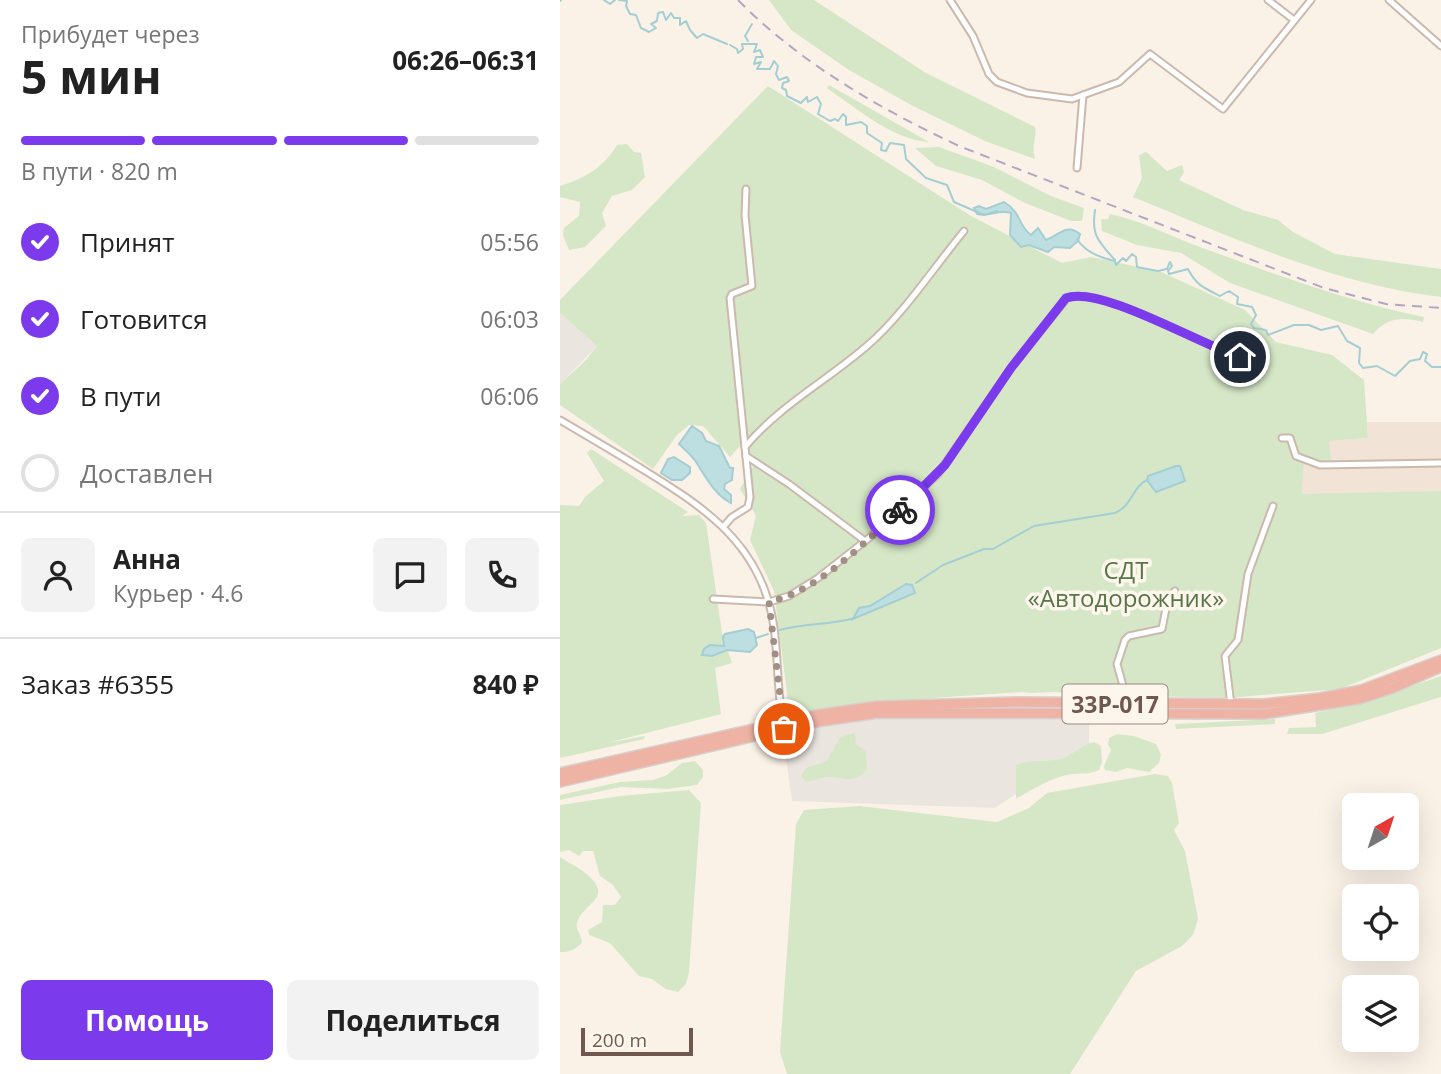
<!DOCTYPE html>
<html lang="ru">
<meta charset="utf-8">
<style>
:root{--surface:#fff;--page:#f2f2f2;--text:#222;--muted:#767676;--line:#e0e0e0;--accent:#7c3aed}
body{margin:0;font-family:"Open Sans",sans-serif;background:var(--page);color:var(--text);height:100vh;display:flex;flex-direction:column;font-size:26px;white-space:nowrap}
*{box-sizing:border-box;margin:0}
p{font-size:23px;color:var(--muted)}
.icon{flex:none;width:38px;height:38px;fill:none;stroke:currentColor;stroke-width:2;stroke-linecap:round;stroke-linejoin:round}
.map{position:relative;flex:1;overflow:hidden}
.side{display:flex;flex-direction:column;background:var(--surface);width:560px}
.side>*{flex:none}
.needle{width:46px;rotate:39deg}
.tools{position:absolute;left:782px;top:793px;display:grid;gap:14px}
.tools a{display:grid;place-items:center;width:77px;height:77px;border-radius:10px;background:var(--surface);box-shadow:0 7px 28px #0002;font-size:35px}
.scale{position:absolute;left:21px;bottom:18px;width:112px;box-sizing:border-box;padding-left:7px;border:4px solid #71584e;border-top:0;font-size:19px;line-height:24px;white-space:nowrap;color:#71584e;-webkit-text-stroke:5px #fdf6ed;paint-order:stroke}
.pin{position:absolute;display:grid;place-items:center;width:60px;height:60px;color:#fff;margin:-30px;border:4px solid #fff;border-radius:50%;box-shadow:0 2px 7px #0007}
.courier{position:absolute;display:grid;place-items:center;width:70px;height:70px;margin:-35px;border:5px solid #7c3aed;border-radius:50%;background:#fff;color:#222;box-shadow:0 2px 9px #0007}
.head em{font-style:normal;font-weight:700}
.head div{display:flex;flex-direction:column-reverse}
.head{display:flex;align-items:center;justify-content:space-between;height:119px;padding:0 21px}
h1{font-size:46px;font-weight:700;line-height:52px}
.bar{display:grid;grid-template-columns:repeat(4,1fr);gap:10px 7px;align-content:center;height:84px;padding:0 21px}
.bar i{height:9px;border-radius:5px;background:var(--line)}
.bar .selected{background:var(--accent)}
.bar p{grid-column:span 4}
.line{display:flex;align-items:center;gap:18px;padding:0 21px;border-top:2px solid var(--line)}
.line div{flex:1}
.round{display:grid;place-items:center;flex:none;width:74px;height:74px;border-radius:10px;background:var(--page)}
ol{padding:0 21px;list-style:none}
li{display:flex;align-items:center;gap:21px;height:77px}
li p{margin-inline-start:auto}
li .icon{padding:7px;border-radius:50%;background:var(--accent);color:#fff;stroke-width:4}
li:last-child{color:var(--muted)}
li i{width:38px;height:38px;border:4px solid var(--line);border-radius:50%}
.cta{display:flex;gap:14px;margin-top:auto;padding:14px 21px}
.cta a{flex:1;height:80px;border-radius:10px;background:var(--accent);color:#fff;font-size:28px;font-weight:700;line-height:80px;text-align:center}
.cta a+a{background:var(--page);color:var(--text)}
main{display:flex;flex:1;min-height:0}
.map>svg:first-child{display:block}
.residential{fill:#f1e3d6}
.industrial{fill:#ebe5e0}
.green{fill:#d6e7c7}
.water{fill:#bddfe2;stroke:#a4ced3;stroke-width:2}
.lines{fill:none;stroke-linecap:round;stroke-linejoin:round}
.stream{stroke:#a4ced3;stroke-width:2}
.minor-casing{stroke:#cbb9ae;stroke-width:9}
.highway-casing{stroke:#d7d0cd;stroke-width:12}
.minor{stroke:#fff;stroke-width:5}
.highway{stroke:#eeb3a4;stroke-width:9}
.rail{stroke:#b4a6c3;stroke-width:2;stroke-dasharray:10 7;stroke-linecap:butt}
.done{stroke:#a18e84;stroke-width:7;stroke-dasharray:0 12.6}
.route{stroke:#7c3aed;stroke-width:9}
.labels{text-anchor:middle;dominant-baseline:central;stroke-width:7;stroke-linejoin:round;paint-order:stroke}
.shield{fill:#fdf6ed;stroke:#9b877e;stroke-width:2}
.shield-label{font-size:23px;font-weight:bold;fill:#71584e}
.park-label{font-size:24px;fill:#587647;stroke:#fdf6ed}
</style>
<main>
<section class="side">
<div class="head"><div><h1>5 мин</h1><p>Прибудет через</p></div><em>06:26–06:31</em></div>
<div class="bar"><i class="selected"></i><i class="selected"></i><i class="selected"></i><i></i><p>В пути · 820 m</p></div>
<ol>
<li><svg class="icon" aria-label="check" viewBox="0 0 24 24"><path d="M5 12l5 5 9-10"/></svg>Принят<p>05:56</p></li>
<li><svg class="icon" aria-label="check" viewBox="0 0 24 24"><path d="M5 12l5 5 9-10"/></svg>Готовится<p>06:03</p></li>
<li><svg class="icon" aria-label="check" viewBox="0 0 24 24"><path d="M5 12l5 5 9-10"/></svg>В пути<p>06:06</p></li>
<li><i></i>Доставлен</li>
</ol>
<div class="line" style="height:126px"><a class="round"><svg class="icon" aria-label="person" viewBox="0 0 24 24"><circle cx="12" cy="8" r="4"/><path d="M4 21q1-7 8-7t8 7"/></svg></a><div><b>Анна</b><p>Курьер · 4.6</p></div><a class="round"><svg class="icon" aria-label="chat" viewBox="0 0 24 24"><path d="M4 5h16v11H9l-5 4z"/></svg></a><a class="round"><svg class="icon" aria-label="phone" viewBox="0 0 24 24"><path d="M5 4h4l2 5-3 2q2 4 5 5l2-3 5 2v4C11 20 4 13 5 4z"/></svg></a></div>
<div class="line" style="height:91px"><div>Заказ #6355</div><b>840 ₽</b></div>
<div class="cta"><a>Помощь</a><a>Поделиться</a></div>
</section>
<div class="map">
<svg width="881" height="1074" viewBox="0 0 881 1074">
<rect width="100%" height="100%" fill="#faf2e7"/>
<path class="residential" d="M807,422H881V491L742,495L744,464L769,441L808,438Z"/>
<g class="industrial">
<path d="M0,313L37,346L0,384Z"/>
<path d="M412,716L529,720V746L435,808L232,801L223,737L257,728L325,718Z"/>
</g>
<g class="green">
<path d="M209,0H254L366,73L475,127C477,139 471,145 475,159L425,141L353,106L289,70L231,30Z"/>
<path d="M269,85L369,142C333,140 296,108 267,88Z"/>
<path d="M208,86L411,216L502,263L531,257L601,272L685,310L716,342L772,355L804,380L808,438L769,441L771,462L744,464L742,494L881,491V648L780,689L666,698L508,694C492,689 479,695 462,692L315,702L230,717L214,591L190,540L196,516L180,489L194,464L180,446L170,457L143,426L129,425L117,435L93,469L0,405V384L26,360L37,346L0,313V300Z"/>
<path d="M67,144L74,152L81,153L85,177L72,190L52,196L42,213L46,226L25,247L9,250L3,235L4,228L19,216L20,202L0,197V186C25,178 43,168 57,145Z"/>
<path d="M379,147L434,167L491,196L524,208L522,221H511L465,203L422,180L376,166L355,148Z"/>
<path d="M586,152L607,171L622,165L624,172L619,180L683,210L718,220L733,232L775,254L881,269V297C772,284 674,238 573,197L582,178L579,155Z"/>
<path d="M550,214C582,221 610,236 640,247C714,274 787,301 864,317L863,322C842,317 828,317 813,334L670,283L621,253L577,245L542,231L541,219H548Z"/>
<path d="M31,449L128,512L122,516L139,515L146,523L162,633L172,663L155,668L161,714L47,743L85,736L84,739L0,758V505L19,506L25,497L44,481L27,453Z"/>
<path d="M881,676V697L762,734H727L729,728L756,727L755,713L809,701Z"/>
<path d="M715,719V724L616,729L615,724Z"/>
<path d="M295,733L296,744L306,752L307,770C290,785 288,777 269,777C261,777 254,781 246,782L241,776L246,768L267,761L280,737Z"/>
<path d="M557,734L574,736L596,744L601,755L599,763L589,772L567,768L556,772L545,770L544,766L551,750L548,744L549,738Z"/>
<path d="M534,742L541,746L542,762L539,770C528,775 523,773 512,774C492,777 473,789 456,799V765C471,758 484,763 500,759C513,756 521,744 534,742Z"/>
<path d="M135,761L143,770V777L137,785L108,789L61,787L0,800V795L60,782L93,780L107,775L122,763Z"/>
<path d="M595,774L608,776L612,783L619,823L614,830L625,851L637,913L638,919L633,935L622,946L576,971L510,1074H227L220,1052L236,824L244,810L299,806L437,822L469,808L487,793Z"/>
<path d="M129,790L141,803L129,972L126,984L118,992L106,989L92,979L79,976L50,943L29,935L28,930L42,922L43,905H55L61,897L53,885L40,876L33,851H23L19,856L9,850L0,852V805L60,796Z"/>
<path d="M0,857C8,863 17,866 24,872C60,900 16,904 17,927C17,932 22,936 22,942C17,949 8,953 0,952Z"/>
</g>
<g class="water">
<path d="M444,202C462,213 458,226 471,235L478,228L486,240C499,235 506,223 520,234L518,241L510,248L494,247L488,252L469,245L461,247L450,235L451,213C438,209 430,217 417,214L414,208L419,206L426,209Z"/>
<path d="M132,426L142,433L146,441L159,446L170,468H173L172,480L165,484L164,489L171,495V503C156,496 146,478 138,465C134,457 125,450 119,444Z"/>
<path d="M114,457L130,467V473L122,480H112L101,473L108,459Z"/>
<path d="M616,466H620L625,481L596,492L587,480L588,476Z"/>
<path d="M346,584L352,585L355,593L293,619L299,608L310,606Z"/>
<path d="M188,629L194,632L197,645L190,652L167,650L152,656L142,655L144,649L150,645L164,646L163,637L165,634Z"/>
</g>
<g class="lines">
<g class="stream">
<path d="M44,0L50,4L55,0"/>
<path d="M59,0L67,1L66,6L70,14L76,15L81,28L89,32L96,28L91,24L97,21L98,13L103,12L106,20L111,13L114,18H120V25L126,21L130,30L137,38L143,34L167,44"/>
<path d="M0,1L1,0"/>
<path d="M188,41L185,36L192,24"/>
<path d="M170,45L177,49L178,53L183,49L182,44H197L194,52L200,50L203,57H196L194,64L201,62L197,69H210L214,61L218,66L216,74L219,80L227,77L229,81L223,83L222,88L226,90L227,96L241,103L247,97L248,102L257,97L261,104L258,114L270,121L275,119L278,121L283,114L286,117V125L301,122L307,126V133L322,143L321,150L326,151L330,143L344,145L346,159L366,178L387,185L394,202L424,215L437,211"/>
<path d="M535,210C531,236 539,242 555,260"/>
<path d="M517,239C525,252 541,258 555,261L556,265L563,258L566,261L572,254L576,257L577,267L598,271L607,269L610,262L612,266L608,271L609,274L628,269C636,285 644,288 660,296L669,291L678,297L677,304L692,307L696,315L691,324L694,328L706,330L708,335L734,325H749L761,330L778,326L787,341L800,348L799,363L803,368L817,366L835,376L850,361L860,359L863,352L867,354L865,361L872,367H881"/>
<path d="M356,583L383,565L424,549H433L474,526L555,513C573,505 572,487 587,480"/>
<path d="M220,630C245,623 270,625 295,618"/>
<path d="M196,638L208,634"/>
</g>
<defs>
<g id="minor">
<path d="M390,0L413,36L429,74L437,82L467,93L512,99L523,95L559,82L590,54L663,109L751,0"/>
<path d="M708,0L734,20"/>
<path d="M829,0L881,46"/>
<path d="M517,168L523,95"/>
<path d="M0,420C29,437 58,454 87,472C140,505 189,537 208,600C220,639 215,682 223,722"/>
<path d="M722,438H730L736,456L760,465L881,463"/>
<path d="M185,447C219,406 268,380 308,345C342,316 375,266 404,231"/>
<path d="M186,456L229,484L305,541"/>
<path d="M164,526L172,517L188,507L190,497L170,298L172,294L192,286L185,215L186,189"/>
<path d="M153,599L209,602L229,596L258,578L309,538L378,474L451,368L507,298C540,285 642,345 680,357"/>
<path d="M568,704L557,664L565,640L569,636L602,629L608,598L615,591"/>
<path d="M671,705L665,656L678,640L688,574L713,506"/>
</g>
<g id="highway">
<path d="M0,773L255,715L317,706L457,702L703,704L760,698L801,690L881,660"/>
<path d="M0,782L250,723L318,713L704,714L799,699L833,688L881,667"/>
</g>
</defs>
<use href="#minor" class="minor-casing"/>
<use href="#highway" class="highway-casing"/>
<use href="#minor" class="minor"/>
<use href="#highway" class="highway"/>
<path class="rail" d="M178,0C240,63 320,109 399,146L764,288L826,304L881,308"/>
</g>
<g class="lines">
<path class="done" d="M224,729L209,602C259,590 303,544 340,510"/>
<path class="route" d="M340,510L385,465L451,368L506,298C540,285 641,345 680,357"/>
</g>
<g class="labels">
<rect class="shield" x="502.5" y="684.5" width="105" height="39" rx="5"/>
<g class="shield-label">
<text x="555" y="704">33Р-017</text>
</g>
<g class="park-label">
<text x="566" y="569">СДТ<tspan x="566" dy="28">«Автодорожник»</tspan></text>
</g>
</g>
</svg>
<div class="tools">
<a><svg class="needle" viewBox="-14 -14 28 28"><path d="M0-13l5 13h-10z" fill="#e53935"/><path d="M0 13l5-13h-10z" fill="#767676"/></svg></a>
<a><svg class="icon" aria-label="locate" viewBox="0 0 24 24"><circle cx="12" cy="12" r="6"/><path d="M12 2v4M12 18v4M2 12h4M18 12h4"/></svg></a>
<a><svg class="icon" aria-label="layers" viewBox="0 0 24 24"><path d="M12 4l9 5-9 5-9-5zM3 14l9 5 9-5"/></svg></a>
</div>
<div class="scale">200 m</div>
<div class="pin" style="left:224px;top:729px;background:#ea580c"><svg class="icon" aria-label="bag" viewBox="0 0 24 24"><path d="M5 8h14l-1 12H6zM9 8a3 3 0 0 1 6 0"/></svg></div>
<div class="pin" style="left:680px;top:357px;background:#1f2937"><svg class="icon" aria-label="home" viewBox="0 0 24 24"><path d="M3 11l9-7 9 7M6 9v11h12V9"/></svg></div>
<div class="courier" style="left:340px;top:510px"><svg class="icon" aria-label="bike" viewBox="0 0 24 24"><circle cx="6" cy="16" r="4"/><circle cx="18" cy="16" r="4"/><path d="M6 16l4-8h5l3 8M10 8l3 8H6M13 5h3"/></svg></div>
</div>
</main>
